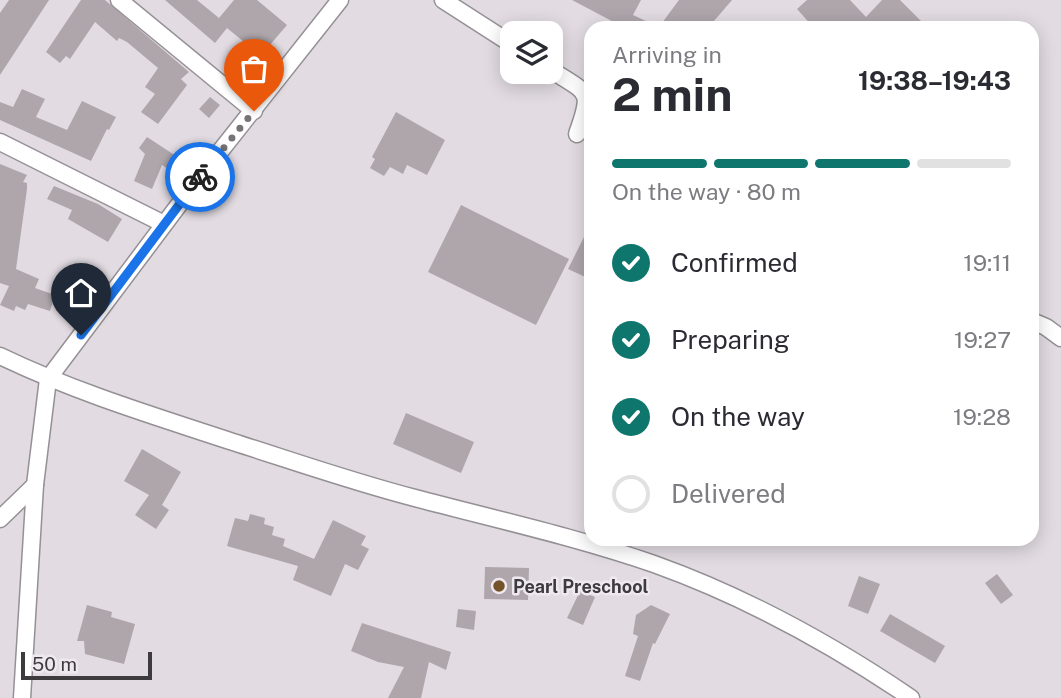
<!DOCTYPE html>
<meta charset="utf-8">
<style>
:root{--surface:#fff;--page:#f7f7f7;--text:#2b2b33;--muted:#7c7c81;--line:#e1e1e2;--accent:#0f766e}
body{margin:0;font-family:"Public Sans",sans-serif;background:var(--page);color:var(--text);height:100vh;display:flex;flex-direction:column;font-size:26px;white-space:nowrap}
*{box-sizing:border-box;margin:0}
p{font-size:23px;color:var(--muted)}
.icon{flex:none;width:38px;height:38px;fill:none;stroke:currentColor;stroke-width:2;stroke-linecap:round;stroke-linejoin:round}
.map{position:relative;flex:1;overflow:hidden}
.sheet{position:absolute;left:584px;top:21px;width:455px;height:525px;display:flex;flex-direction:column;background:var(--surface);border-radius:21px;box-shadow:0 4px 18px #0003}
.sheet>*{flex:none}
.fabs{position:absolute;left:500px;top:21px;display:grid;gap:14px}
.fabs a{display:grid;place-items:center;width:63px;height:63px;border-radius:14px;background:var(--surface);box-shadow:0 4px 18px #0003;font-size:35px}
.scale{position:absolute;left:21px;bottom:18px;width:131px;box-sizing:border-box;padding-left:7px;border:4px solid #3d3b3d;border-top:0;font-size:19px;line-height:24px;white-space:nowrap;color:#3d3b3d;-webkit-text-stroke:5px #efe9ef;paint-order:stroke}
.pin{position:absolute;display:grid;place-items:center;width:60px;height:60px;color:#fff;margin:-72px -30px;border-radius:50% 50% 50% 0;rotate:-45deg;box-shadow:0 0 7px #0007}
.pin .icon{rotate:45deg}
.courier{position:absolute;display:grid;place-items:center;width:70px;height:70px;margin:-35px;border:5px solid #1a73e8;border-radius:50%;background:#fff;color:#222;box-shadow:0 2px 9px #0007}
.overview em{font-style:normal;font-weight:700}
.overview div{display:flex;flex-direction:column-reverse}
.overview{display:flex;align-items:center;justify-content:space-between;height:119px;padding:0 28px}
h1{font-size:46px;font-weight:700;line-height:52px}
.bar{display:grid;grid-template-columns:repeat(4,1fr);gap:10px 7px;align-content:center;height:84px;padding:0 28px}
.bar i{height:9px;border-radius:5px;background:var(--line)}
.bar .selected{background:var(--accent)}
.bar p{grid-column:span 4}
ol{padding:0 28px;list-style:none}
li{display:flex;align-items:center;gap:21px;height:77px}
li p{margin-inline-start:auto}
li .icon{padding:7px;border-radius:50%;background:var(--accent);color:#fff;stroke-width:4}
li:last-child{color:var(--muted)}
li i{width:38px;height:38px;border:4px solid var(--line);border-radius:50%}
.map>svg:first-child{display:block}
.building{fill:#aea6aa}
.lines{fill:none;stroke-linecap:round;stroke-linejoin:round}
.minor-casing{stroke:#959095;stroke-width:19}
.minor{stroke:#fff;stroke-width:16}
.done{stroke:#777377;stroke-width:7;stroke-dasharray:0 12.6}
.route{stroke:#1a73e8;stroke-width:9}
.poi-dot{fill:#74522a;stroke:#efe9ef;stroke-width:2.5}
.labels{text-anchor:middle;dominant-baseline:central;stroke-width:5;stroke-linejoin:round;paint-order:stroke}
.poi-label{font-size:18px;font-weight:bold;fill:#3d3b3d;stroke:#efe9ef;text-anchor:start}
</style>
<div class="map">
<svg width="1061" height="698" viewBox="0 0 1061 698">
<rect width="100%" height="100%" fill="#e2dce2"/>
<g class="building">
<path d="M9,0H49L0,75V13Z"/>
<path d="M81,0H105L189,72L181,79L187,85L158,124L141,112L155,94L145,87L158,68L127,42L119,38L117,41L95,22L70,59L66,56L60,63L46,52Z"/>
<path d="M165,0H197L219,18L234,0H257L287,25L264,52L258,47L255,51L227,28L215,43Z"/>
<path d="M572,0H641L633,15L659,27L679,0H732L708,28H625Z"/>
<path d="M807,0H850L866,17L882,0H900L921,21L914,28H814L797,9Z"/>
<path d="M22,89L45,99L36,117L67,130L82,101L116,117L109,130L107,129L91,161L0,120V102L13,107Z"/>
<path d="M210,97L220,105L209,118L199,109Z"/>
<path d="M396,112L445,140L427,175L407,165L403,174L390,167L384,176L370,168L375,159L372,157Z"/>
<path d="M147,137L176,156L168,169L162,165L152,189L134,181L145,154L139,148Z"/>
<path d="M0,164L27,175L23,182L27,183V189L16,269L39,279L35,288L55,295L50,311L28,304L25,310L16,306L14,311L0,305L9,286L0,283Z"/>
<path d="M54,186L98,204L122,219L108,242L68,219L72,210L47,199Z"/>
<path d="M461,205L569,259L536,325L428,272Z"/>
<path d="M592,221V280L568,269Z"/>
<path d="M406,413L474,442L461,473L393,444Z"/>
<path d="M142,449L181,472L162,505L169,510L156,529L135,515L149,495L124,481Z"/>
<path d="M250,514L265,518L264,524L274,527L272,535L285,539L283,546L314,559L333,520L366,536L361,545L369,549L358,570L345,564L331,596L293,580L298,566L227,546L235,518L248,521Z"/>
<path d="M485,567L529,568L528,600L484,599Z"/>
<path d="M997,574L1013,595L1001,604L985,583Z"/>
<path d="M859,576L880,584L868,614L848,606Z"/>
<path d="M580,591L595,597L583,625L567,618Z"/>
<path d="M87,605L112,612L111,617L135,624L124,664L85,654L84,641H77Z"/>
<path d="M651,605L670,614L655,644L653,643L640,681L625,676L638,636L633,634L636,615Z"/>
<path d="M458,609L476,611L474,630L456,627Z"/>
<path d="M890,614L945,646L935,663L880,631Z"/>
<path d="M362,623L451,652L446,670L429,662L421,698H388L404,667L378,662L351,651Z"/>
</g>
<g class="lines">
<defs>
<g id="minor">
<path d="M119,0L254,111"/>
<path d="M443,0L513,45"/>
<path d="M551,70C589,94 593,90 577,134"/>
<path d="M0,142L164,224"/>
<path d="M1032,321L1046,327L1061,338"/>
<path d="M0,356C75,392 154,416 233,442C293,461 353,482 415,498C494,519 576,537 654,564C746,597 830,643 911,698"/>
<path d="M0,519L35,485"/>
<path d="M22,698L35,485L48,379L199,178L340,0"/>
</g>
</defs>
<use href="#minor" class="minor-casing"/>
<use href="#minor" class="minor"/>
</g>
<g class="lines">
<path class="done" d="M200,177L254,111"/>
<path class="route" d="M81,335L200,177"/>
</g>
<circle class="poi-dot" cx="499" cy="586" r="7"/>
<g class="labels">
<g class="poi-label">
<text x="513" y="586">Pearl Preschool</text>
</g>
</g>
</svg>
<div class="fabs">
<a><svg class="icon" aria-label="layers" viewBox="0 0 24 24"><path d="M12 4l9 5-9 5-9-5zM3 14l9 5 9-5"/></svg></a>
</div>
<div class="scale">50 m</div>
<div class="pin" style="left:254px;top:111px;background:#ea580c"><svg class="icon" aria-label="bag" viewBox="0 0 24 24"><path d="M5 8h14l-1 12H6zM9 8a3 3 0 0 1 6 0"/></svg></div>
<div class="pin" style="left:81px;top:335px;background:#1f2937"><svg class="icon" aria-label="home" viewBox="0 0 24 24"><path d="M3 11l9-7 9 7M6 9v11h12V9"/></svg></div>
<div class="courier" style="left:200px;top:177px"><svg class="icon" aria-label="bike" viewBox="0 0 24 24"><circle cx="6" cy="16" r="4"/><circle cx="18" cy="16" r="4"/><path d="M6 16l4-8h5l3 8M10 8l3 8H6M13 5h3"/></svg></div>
<section class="sheet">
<div class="overview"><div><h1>2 min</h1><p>Arriving in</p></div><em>19:38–19:43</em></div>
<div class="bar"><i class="selected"></i><i class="selected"></i><i class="selected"></i><i></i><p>On the way · 80 m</p></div>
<ol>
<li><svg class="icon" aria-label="check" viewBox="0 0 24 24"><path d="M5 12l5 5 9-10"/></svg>Confirmed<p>19:11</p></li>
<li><svg class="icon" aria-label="check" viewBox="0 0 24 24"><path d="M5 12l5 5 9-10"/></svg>Preparing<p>19:27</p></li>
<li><svg class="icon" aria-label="check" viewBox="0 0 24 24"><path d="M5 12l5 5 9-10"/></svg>On the way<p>19:28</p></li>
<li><i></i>Delivered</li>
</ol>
</section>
</div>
